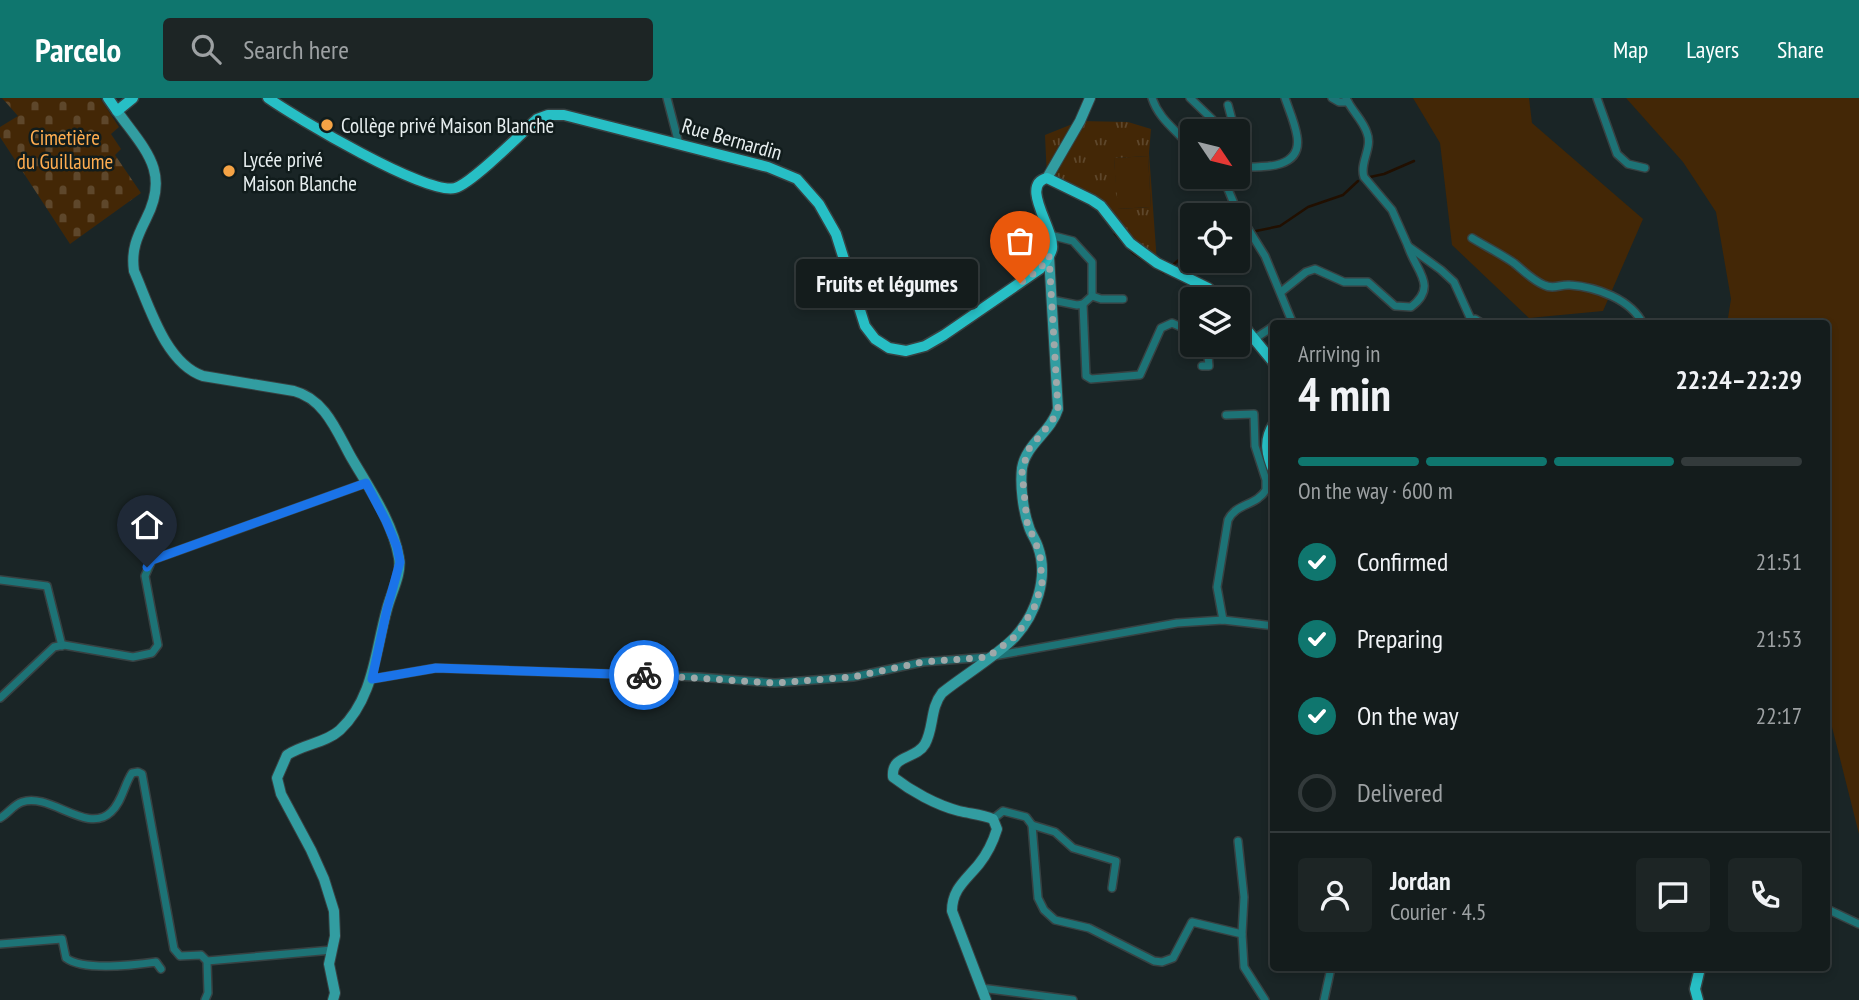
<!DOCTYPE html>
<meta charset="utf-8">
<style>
:root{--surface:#141c1c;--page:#1d2525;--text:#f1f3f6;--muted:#9da1a3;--line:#333a3b;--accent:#0f766e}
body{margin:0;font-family:"PT Sans Narrow",sans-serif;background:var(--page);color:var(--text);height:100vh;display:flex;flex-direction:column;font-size:26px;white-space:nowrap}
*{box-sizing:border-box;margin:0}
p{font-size:23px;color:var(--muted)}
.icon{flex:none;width:38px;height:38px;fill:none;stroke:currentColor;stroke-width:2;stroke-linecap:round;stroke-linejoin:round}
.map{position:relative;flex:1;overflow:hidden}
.drawer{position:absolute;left:1270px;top:222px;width:560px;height:651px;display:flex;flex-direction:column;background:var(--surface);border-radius:7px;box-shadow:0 4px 10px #0003,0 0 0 2px var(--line)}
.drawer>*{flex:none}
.needle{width:46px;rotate:125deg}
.controls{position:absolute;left:1180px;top:21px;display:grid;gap:14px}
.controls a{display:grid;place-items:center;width:70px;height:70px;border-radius:7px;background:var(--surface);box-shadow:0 4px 10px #0003,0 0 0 2px var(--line);font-size:35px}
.pin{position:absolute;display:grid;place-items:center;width:60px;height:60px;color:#fff;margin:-72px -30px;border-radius:50% 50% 50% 0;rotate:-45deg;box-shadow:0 0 7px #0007}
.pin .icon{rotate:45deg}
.courier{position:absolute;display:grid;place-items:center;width:70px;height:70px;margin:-35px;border:5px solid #1a73e8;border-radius:50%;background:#fff;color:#222;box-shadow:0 2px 9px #0007}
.bubble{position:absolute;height:49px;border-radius:7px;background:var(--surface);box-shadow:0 4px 10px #0003,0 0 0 2px var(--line);font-size:23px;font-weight:700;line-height:49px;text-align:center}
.headline em{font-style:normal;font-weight:700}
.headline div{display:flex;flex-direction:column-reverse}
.headline{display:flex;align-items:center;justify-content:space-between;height:119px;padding:0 28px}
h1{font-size:46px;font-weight:700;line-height:52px}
.bar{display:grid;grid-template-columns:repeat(4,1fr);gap:10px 7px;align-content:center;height:84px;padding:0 28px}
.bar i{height:9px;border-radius:5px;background:var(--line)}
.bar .active{background:var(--accent)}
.bar p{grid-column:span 4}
.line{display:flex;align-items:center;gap:18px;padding:0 28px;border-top:2px solid var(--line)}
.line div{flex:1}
.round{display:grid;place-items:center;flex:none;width:74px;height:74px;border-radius:7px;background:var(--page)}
ol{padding:0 28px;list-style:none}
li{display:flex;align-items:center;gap:21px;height:77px}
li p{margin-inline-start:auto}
li .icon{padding:7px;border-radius:50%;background:var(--accent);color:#fff;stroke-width:4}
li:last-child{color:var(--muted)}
li i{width:38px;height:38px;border:4px solid var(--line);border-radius:50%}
header{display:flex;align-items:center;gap:42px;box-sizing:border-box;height:98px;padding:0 35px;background:var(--accent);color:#fff}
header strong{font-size:33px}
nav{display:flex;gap:38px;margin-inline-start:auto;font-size:24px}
.search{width:490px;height:63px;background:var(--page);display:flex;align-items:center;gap:18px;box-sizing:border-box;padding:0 24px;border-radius:7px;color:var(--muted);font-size:26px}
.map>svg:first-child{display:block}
.green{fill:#432706}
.cemetery{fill:url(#cemetery-stones)}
.park{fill:url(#park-tufts);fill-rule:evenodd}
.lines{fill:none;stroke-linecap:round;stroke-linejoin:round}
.stream{stroke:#210f00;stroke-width:2.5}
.street-casing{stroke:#374142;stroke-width:10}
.secondary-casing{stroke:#374142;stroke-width:12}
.primary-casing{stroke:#374142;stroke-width:13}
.street{stroke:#1d7376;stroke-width:7}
.secondary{stroke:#329da1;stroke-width:10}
.primary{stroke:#27bfc5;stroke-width:10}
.done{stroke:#9fa8a9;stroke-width:7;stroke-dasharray:0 12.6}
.route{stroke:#1a73e8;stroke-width:9}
.poi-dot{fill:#f5a345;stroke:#111c1c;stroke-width:2.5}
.labels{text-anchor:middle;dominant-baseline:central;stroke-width:5;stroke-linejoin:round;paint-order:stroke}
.poi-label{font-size:21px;fill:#e7eeef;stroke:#111c1c;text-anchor:start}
.park-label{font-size:21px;fill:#ffad50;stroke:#111c1c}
.street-label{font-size:21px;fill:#e7eeef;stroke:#111c1c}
</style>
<header>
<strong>Parcelo</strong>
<div class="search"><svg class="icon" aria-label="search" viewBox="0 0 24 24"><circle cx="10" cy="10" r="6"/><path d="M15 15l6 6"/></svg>Search here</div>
<nav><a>Map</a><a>Layers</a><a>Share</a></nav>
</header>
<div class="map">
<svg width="1859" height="902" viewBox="0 0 1859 902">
<defs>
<pattern id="cemetery-stones" width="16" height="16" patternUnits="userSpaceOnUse" patternTransform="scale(1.75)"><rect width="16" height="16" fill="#432706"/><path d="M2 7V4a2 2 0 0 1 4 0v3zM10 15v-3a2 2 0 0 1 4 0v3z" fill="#5e472b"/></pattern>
<pattern id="park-tufts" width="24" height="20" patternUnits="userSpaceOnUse" patternTransform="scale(1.75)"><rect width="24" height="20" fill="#432706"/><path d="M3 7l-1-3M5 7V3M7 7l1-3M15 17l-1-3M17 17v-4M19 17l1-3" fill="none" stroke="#5e472b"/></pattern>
</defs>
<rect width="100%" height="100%" fill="#1a2526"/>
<g class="green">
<path d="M1413,0H1529L1532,25L1643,121L1603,213L1529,220L1452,147L1440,45Z"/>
<path d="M1626,0H1859V736L1831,625L1827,621V226H1727L1731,201L1716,114L1683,64Z"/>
<path d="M1148,58L1151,109L1117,111L1114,60Z"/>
</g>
<path class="cemetery" d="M2,0H100L119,29L111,36L121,51L115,57L141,95L70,146L0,39V29L18,18Z"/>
<path class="park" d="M1080,23L1128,24L1151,31L1149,55L1157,165L1101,108L1047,80L1045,37ZM1148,58L1151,109L1118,111L1114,60Z"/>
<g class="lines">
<g class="stream">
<path d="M1370,79L1384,76L1414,63"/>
<path d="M1256,133L1280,128L1308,109L1343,97L1358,83"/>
<path d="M1115,136L1133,155L1164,175"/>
<path d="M1237,136H1242"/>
<path d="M1174,166L1192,151"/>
</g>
<defs>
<g id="street">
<path d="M667,0L679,46"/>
<path d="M1152,0C1159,22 1178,33 1192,51"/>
<path d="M1190,0L1212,21L1211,29L1208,33"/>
<path d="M1332,0L1339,4H1348"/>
<path d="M1346,0C1351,12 1363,22 1367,35C1373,50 1359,65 1364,79L1392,112L1408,148L1441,172L1454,184L1473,226"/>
<path d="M1597,0L1617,56L1628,66L1645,70"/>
<path d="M1228,7L1235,33"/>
<path d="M1237,41L1244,69"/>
<path d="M1237,69C1259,69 1303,73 1297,38C1295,25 1289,12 1285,0"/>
<path d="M1223,79L1237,113L1265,158L1293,226"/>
<path d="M1050,137L1073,143L1092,164V198L1083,206"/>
<path d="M1472,140C1485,148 1501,156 1514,165C1524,173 1532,182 1544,187C1554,192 1560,186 1570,187C1596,189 1631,201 1643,226"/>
<path d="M1281,194L1306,174L1315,171L1344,184H1368L1395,208L1411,209C1439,188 1415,172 1408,148"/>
<path d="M1092,198L1101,201H1123"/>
<path d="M1052,202L1077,207L1083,206L1086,278L1091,281L1140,277L1161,230L1172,225L1192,234"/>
<path d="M1471,223L1475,221L1483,226"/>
<path d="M1254,241L1274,228"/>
<path d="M1202,268H1209L1207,247"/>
<path d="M0,482L47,488L62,548"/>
<path d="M1223,522L1217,489L1228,422C1236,405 1256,408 1266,392V382L1255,348L1254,316L1226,317"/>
<path d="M372,581L436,570L699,579L775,585L853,579L923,564L988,559L1177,525L1223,522L1274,528"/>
<path d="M0,600L54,549L64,547L133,559L152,555L158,547L145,478L152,462L366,385"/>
<path d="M0,720C8,716 13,707 22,704C50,694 87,737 111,714C122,704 124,687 132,675L138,674L142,676L174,851L180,858L201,857L207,863L208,895L205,902"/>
<path d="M993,721L1003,713L1026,719L1032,727L1038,800L1044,812L1055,822L1089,830L1154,863L1162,864L1173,860L1192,824L1242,836L1244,869L1265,902"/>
<path d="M1032,727L1055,734L1073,750L1116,763L1112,790"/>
<path d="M1238,743L1244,799L1242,836"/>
<path d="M1827,811L1859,826"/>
<path d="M0,846L62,841L66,860C83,873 135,867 156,864L161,871"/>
<path d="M207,863L332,852"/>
<path d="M981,890L1073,902"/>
<path d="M1324,902L1331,870"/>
</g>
<g id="secondary">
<path d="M117,13C144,51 171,73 146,121C137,139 131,152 134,173C149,207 165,265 203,278L294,293C325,301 337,334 351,359C369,390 393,424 399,460C402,476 391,495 387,511C375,553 374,600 340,632C326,645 303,646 287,657L277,680L281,696L311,752L324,781L334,813L335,838L329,866L335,895L333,902"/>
<path d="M1047,80L1080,23L1090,0"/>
<path d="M986,902L952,813C952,791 966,782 979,766C987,756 993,744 997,731L993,721C981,716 971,716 959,713C936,707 911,693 893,679C891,656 916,662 925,646C934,630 930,610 942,595C963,578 998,557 1015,539C1036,516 1049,479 1038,449C1036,442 1031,436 1029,429C1023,413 1020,387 1022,370C1026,346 1051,334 1058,311L1049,158"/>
</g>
<g id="primary">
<path d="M108,0L117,13L133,0"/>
<path d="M268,0C295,19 427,98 455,90C471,86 522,35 537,21L548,17H564L768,69L797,81L819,106L836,136L865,228L875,241L889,250L906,253L925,248L944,237L1040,171C1044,165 1050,159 1052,151C1055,131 1019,87 1047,80L1092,102L1101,108L1130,145L1157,165L1208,190L1220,201"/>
<path d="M1237,220L1274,265"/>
<path d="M1274,326C1263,342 1267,358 1274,374"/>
<path d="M1698,902L1695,891L1700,870"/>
</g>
</defs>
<use href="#street" class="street-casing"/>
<use href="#secondary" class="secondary-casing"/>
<use href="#primary" class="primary-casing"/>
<use href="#street" class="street"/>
<use href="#secondary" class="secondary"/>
<use href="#primary" class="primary"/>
</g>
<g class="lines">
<path class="done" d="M644,577L775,585L853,579L923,564L988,559L1017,537L1034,510L1042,486L1040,456L1027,424L1022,374L1028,352L1052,323L1058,311L1049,158L1040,171L1020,185"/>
<path class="route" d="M147,469L152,462L366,385L386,423L397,449L400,464L387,511L372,581L436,570L644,577"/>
</g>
<g class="poi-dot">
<circle cx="327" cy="27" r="7"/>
<circle cx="229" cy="73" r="7"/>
</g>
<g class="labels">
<g class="poi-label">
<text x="341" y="27">Collège privé Maison Blanche</text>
<text x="243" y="61">Lycée privé<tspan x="243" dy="24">Maison Blanche</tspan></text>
</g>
<g class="park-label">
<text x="65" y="39">Cimetière<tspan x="65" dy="24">du Guillaume</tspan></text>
</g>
<g class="street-label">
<text transform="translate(732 41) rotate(16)">Rue Bernardin</text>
</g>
</g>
</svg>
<div class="controls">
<a><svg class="needle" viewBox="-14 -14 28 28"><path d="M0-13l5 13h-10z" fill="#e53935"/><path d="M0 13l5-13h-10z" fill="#9da1a3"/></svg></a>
<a><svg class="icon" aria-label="locate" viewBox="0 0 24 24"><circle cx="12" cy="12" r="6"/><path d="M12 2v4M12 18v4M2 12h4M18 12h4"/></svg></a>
<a><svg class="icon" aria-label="layers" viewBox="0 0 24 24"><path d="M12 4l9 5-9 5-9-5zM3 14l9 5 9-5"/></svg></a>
</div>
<div class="pin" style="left:1020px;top:185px;background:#ea580c"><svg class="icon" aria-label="bag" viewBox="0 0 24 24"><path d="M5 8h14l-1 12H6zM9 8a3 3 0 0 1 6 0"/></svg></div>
<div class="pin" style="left:147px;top:469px;background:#1f2937"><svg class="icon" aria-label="home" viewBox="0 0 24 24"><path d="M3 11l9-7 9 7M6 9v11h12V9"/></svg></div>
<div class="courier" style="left:644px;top:577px"><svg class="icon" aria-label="bike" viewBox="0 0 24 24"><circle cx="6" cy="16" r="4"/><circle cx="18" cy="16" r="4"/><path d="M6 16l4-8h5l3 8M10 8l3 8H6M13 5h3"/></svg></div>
<div class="bubble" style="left:796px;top:161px;width:182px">Fruits et légumes</div>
<section class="drawer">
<div class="headline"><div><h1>4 min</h1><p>Arriving in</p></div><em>22:24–22:29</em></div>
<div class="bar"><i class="active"></i><i class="active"></i><i class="active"></i><i></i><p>On the way · 600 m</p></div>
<ol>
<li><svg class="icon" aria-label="check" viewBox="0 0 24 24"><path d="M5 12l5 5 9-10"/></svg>Confirmed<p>21:51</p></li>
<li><svg class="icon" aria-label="check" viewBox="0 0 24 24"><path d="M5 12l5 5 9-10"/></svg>Preparing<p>21:53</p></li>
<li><svg class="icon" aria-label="check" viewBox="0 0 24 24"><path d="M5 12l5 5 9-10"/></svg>On the way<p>22:17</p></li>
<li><i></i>Delivered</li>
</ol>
<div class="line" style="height:126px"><a class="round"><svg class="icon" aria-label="person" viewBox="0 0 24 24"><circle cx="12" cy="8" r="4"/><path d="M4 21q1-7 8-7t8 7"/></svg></a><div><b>Jordan</b><p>Courier · 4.5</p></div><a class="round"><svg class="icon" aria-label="chat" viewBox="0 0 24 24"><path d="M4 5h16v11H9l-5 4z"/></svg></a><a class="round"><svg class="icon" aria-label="phone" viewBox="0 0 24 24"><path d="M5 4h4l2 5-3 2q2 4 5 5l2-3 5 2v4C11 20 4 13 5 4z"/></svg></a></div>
</section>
</div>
